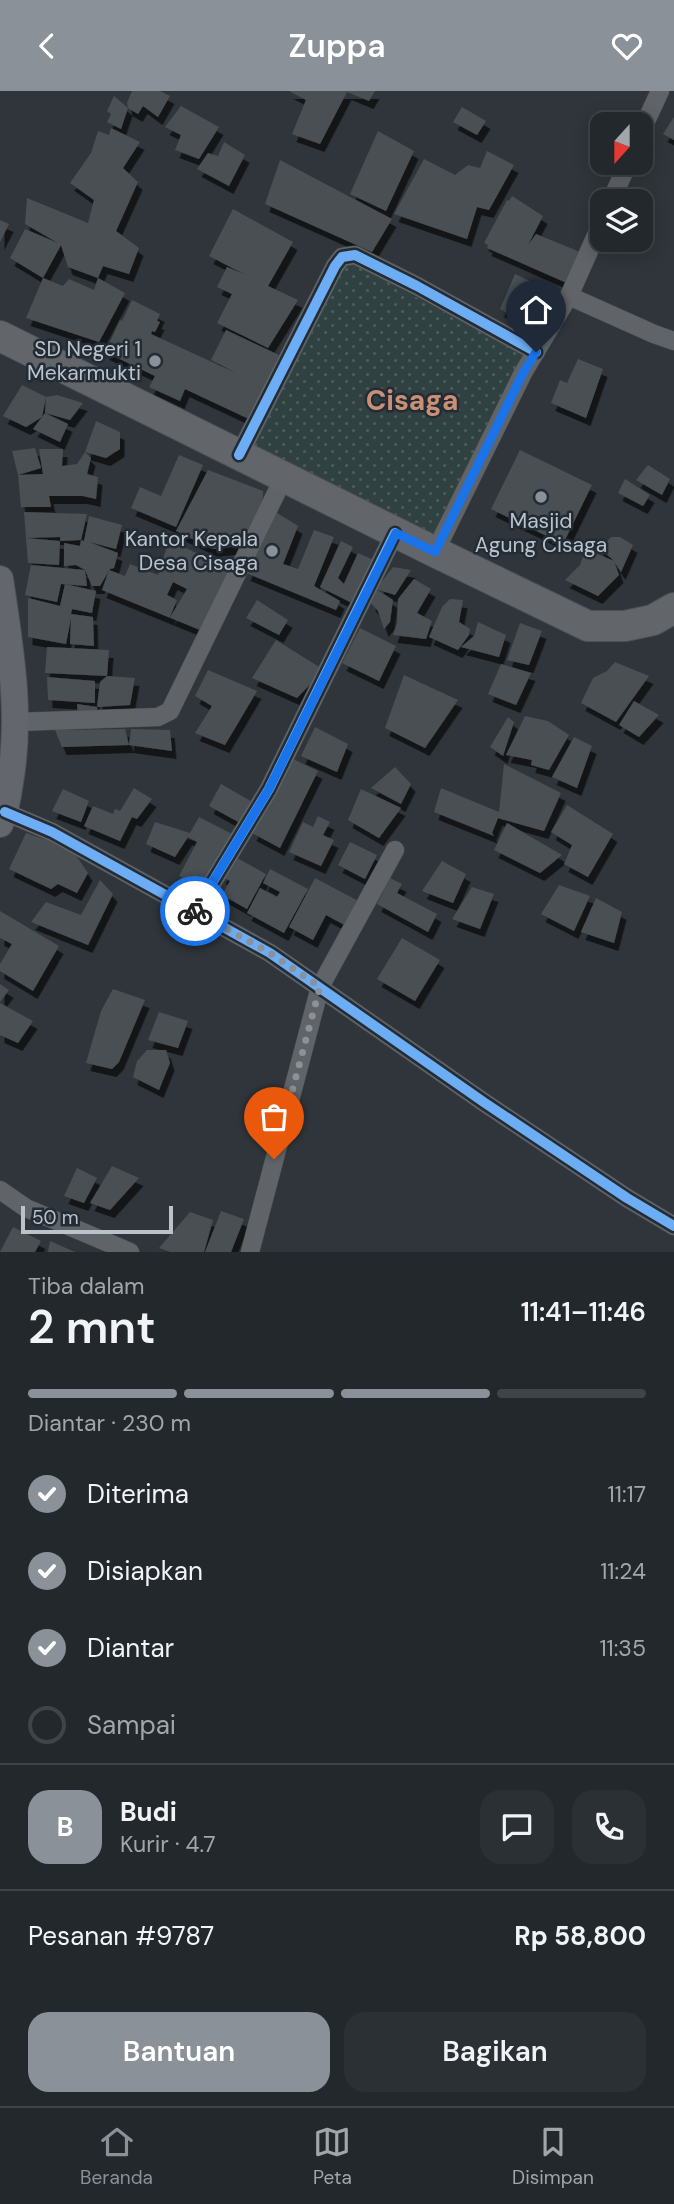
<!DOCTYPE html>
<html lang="id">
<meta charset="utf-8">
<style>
:root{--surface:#23282c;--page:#2b3034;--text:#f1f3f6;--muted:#a3a6a9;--line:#404448;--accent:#8a9198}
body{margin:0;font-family:"DM Sans",sans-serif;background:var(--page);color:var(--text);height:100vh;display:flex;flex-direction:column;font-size:26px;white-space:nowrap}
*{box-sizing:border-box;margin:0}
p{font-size:23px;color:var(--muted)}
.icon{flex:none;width:38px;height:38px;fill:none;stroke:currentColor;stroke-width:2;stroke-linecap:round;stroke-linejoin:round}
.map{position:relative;height:1161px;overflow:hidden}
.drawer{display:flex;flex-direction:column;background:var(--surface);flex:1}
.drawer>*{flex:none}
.needle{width:46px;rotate:201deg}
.tools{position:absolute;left:590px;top:21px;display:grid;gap:14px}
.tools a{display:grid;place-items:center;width:63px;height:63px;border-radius:14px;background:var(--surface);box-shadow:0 4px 18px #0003,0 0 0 2px var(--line);font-size:35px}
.scale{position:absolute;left:21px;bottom:18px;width:152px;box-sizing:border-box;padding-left:7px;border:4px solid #bbc2ca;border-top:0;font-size:19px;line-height:24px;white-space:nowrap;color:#bbc2ca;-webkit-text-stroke:5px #232c35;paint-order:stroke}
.pin{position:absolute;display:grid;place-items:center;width:60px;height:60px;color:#fff;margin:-72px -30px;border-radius:50% 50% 50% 0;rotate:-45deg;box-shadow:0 0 7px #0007}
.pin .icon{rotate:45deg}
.courier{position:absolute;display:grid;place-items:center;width:70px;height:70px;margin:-35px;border:5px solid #1a73e8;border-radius:50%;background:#fff;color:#222;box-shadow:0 2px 9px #0007}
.summary em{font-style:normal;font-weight:600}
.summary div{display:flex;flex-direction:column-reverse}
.summary{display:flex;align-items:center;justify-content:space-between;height:119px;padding:0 28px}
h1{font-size:46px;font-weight:600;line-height:52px}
.bar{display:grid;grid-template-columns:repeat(4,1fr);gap:10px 7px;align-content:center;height:84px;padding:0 28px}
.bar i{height:9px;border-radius:5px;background:var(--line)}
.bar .active{background:var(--accent)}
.bar p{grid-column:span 4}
.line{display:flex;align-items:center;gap:18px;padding:0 28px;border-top:2px solid var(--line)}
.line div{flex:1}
.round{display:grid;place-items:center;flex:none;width:74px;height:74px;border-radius:21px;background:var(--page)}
ol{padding:0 28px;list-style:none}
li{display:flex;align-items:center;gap:21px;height:77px}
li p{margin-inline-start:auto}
li .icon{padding:7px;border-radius:50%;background:var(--accent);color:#fff;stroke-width:4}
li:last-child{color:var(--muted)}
li i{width:38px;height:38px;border:4px solid var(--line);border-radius:50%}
.button{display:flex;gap:14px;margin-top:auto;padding:14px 28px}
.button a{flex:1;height:80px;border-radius:21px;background:var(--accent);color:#fff;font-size:28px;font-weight:600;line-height:80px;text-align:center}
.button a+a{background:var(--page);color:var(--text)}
header{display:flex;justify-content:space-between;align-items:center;height:91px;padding:0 28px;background:var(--accent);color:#fff;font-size:32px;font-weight:600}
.dock{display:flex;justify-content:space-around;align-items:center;height:98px;border-top:2px solid var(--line);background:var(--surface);font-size:19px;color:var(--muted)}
.dock a{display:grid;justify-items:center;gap:4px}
.dock .active{color:var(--accent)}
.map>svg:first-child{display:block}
.park{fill:url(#park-dots)}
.building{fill:#4a4f53;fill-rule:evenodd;filter:url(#shadow)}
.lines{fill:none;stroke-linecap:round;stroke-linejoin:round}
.minor-casing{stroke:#4d5155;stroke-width:19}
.secondary-casing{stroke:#4d5155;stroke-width:28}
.trunk-casing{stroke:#4c5156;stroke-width:32}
.minor{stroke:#606468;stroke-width:18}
.secondary{stroke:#63676d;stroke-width:26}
.trunk{stroke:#62666a;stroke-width:30}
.cycleway-casing{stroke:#232c35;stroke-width:15}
.cycleway{stroke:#6dadf4;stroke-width:10}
.done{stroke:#8a9198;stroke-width:7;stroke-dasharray:0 12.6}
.route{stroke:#1a73e8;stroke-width:9}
.poi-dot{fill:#8a9198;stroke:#232c35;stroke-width:2.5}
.labels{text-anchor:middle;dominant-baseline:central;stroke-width:5;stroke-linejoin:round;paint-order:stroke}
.poi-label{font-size:21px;fill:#bbc2ca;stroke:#232c35;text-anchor:end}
.district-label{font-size:28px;font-weight:bold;fill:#ca9076;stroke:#232c35}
</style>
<header><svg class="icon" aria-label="back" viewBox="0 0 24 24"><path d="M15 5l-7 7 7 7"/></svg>Zuppa<svg class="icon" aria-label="heart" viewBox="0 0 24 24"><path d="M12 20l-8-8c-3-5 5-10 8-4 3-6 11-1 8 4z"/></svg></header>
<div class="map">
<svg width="674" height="1161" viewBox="0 0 674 1161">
<defs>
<pattern id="park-dots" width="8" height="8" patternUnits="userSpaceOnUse" patternTransform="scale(1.75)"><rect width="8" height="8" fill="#2f4241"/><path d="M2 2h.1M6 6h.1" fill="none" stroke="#4b5c5b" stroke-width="1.8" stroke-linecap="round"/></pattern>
<filter id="shadow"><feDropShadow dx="4.5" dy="8" stdDeviation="0" flood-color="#0009"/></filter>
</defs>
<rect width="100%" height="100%" fill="#2f353a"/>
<path class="park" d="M348,170L523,263L433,448L249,354Z"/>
<g class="building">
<path d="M132,0H160L170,5L158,26L143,15L138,23L128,17L127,12Z"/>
<path d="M289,0H375L369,10L347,1L320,53L292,43L306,9Z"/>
<path d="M114,5L128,17L121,38L107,31L111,23L107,20Z"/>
<path d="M181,15L219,36L199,68L175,59L181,44L165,36Z"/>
<path d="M462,16L486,30L477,44L453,31Z"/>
<path d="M674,26V49L663,43Z"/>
<path d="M111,37L140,51L123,77L138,91L116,140L139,157L129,183L103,175L98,187L68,176L61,154L43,187L10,167L25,138L58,152L25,133L27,107L88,132L94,109L70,92L91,62L98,40L109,44Z"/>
<path d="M378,40L414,60L386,120L350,103Z"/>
<path d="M224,51L245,64L229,95L197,78L208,62L218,65Z"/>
<path d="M487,60L514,74L489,119L477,116L467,148L394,123L424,68L455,84L468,74L480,77Z"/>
<path d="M280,69L392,128L372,161L265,113Z"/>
<path d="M512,105L543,125L528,154L536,143L585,163L569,193L487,157L488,154L484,152L507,109L509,110Z"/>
<path d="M233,118L293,151L268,195L298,209L268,257L217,232L232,203L217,196L227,176L244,183L209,165Z"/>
<path d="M0,129L9,133L0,151Z"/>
<path d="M515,183L551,200L531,234L500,218Z"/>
<path d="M43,187L63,195L69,188L94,199L98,187L125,202L99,251L26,227Z"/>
<path d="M132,209L160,223L157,230L160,231L155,241L152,240L151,243L236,282L211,269L226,239L279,264L251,329L185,298L180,310L149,296L155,285L105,261L120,229L122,230Z"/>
<path d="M578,268L603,278L586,327L551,312L560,289L567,292Z"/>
<path d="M22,294L46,306L42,326L26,336L3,325Z"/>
<path d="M57,304L83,312L70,329L45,322L46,306Z"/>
<path d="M45,322L68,333L60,351L33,338Z"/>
<path d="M96,330L120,341V358L106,367L85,361Z"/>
<path d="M35,357L41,377L18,384L12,360Z"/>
<path d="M39,358H63L62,375L77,373L85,361L91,367L87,383L98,386L96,408L83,405H49L51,416H21L18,384L43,383Z"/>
<path d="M520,359L592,394L563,453L491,418Z"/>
<path d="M179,364L203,374L176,436L131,417L140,396L161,405Z"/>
<path d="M648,374L670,388L662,404L636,389Z"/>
<path d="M208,379L263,400L262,429L239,455L213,458L176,440Z"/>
<path d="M625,388L650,404L643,415L618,402Z"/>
<path d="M274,420L298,435L283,473L298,478L314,439L334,446L314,495L340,510L336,519L246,482Z"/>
<path d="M24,421L87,423L81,449L60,450V446L26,447Z"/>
<path d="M89,425L122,434L116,458L89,451L118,462L114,477L110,478L100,495H92L85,479L76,474L64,475V452L80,455L81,449L84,450Z"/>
<path d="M611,446H620L633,454L621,481L612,468L598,456L604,454Z"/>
<path d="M26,447L60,450L59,474L28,472Z"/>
<path d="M169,449L235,480L200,539L102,499L109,479L125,485L130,473L158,484ZM173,491L187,498L169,528L177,509L167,504Z"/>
<path d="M341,450L353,456L338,487L344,493L358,462L380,472L356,514L320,496Z"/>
<path d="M591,460L614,470L619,484L598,505L565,489L580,474L583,465Z"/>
<path d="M31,474L85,479L87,495L61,493L57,511L25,504Z"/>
<path d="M393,476L411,479L395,504L376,498Z"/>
<path d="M414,488L431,498L417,522L432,530L426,548L393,544L397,532L398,508Z"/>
<path d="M65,493L96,500L92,522L72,518L71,523L93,526L94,555L70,553L71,527L66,553L28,546V507L60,515Z"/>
<path d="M376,498L393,509L390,531L384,538L378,520L371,512Z"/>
<path d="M450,508L463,509L459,531L470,538L469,544L458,559L429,546L442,516Z"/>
<path d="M257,509L288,529L279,544L246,527Z"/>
<path d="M478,531L506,544L499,566L461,556L474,545Z"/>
<path d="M520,532L542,540L529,574L507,569Z"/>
<path d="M360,537L396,555L379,590L342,572Z"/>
<path d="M276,549L324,579L297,607L252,587Z"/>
<path d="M47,556L109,559L107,585L45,582Z"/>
<path d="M615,571L649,585L616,631L581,612L593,587L607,580Z"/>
<path d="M501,573L531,582L516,614L488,603Z"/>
<path d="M208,579L257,600L225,654L195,642L212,615L195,605Z"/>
<path d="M404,584L458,609L425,657L385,637Z"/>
<path d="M107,585L135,587L130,614L97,616L100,591Z"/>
<path d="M47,586L95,590V612L48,609Z"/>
<path d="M634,610L659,624L639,646L619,634Z"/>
<path d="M77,613L97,616L98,626L78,624Z"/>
<path d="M525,625L548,630L569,644L549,679L531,674L532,669L506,664Z"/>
<path d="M508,626L514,631L503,665L490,656Z"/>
<path d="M315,636L348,653L337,681L301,665Z"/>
<path d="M125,638L129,654L62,656L55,639Z"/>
<path d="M131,638L170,639L172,660L129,654Z"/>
<path d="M574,646L592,655L577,697L552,686Z"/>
<path d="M291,667L318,680L280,757L252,742Z"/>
<path d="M504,673L561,702L544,740L498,727L492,742L494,745L434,721L441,697L499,721Z"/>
<path d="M395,676L411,693L401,713L371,697Z"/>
<path d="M221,693L256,713L244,734L209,715Z"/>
<path d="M134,697L152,708L137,728L132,726L120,750L84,735L93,715L113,723L115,718L120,720Z"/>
<path d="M63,698L89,710L81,731L52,720Z"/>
<path d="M361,698L401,717L379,747L348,729Z"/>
<path d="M567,714L613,743L588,786L564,773L572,754L551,741Z"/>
<path d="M318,725L330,731L323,744L334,749L321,775L289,761L303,731L313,736Z"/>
<path d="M199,726L238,746L228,764L220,760L202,796L179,785L197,751L188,746L175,766L146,753L155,731L190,742Z"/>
<path d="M507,732L562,764L540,782L494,759Z"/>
<path d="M26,742L71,757L88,782L77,802L58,793L51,798L9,778Z"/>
<path d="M350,751L377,764L365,788L338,774Z"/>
<path d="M232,764L266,783L247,818L222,804L230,790L221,785Z"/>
<path d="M442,770L466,783L453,812L422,800Z"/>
<path d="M270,778L308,798L284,842L247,822L260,797L277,806L280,801L263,792Z"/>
<path d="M315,787L362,812L350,837L326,824L313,849L289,836Z"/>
<path d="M390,787L402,793L397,802L437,823L428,841L377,813Z"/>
<path d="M100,789L113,803L88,854L31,831L46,811L81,824Z"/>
<path d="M559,794L590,805L574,840L541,823Z"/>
<path d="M472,796L494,803L480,838L452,828Z"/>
<path d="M596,807L622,821L614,852L581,841Z"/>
<path d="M0,820L59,855L33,900L0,880V873L12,853L0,847Z"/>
<path d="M402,847L440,869L415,910L377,888Z"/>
<path d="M0,893L9,899L0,911Z"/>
<path d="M113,898L145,909L119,971L112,978L86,972L101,920Z"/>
<path d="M0,912L33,930L18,952L0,944Z"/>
<path d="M159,921L188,930L178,957L148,949Z"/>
<path d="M147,959H166L170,972L159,999L133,986L137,970Z"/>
<path d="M112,1075L139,1087L110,1119L90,1112Z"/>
<path d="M77,1077L97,1087L84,1112L64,1105Z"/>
<path d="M221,1120L244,1128L231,1161H205Z"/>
<path d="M190,1121L213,1129L204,1161H170L159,1157Z"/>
<path d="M13,1136L41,1150L35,1161H0Z"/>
<path d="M50,1150L75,1161H48Z"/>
</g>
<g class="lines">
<defs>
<g id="minor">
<path d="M640,43L660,0"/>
<path d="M611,110L628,72"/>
<path d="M569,205L654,243L674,250"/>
<path d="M239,364L335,175L342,166L355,164L417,195L536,261"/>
<path d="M435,461L523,282L569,205L602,131"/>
<path d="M17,631L158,626L170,620L284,386"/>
<path d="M5,721L52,741L270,862L485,1012L627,1107L674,1135"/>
<path d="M195,820L269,698L395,442"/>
<path d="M0,1099L26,1117L130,1161"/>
<path d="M250,1161L320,896L395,759"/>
</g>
<path id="secondary" d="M0,488C10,557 22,622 10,691C8,706 6,719 0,733"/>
<path id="trunk" d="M0,245L435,461L588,535H625L653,529L674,517"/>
</defs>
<use href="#minor" class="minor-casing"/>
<use href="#secondary" class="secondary-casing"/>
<use href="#trunk" class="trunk-casing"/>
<use href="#minor" class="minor"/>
<use href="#secondary" class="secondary"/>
<use href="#trunk" class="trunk"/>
<defs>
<g id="cycleway">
<path d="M239,364L335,175L342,166L355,164L417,195L536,261"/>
<path d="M5,721L52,741L270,862L485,1012L627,1107L674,1135"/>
<path d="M195,820L269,698L395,442"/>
</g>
</defs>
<use href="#cycleway" class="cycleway-casing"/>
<use href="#cycleway" class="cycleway"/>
</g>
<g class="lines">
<path class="done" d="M195,820L270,862L320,896L274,1068"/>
<path class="route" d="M195,820L269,698L396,442L435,461L523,282L536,261"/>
</g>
<g class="poi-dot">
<circle cx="155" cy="270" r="7"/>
<circle cx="541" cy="406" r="7"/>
<circle cx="272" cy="460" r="7"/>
</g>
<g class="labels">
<g class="poi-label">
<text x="141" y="258">SD Negeri 1<tspan x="141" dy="24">Mekarmukti</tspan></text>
<text x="541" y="430" text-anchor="middle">Masjid<tspan x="541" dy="24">Agung Cisaga</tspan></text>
<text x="258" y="448">Kantor Kepala<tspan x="258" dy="24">Desa Cisaga</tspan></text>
</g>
<g class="district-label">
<text x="412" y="309">Cisaga</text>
</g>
</g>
</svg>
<div class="tools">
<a><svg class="needle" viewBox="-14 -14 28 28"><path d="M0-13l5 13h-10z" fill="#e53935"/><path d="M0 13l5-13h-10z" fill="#a3a6a9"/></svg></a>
<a><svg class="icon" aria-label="layers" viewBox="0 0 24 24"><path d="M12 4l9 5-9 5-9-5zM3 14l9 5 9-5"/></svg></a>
</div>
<div class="scale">50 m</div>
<div class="pin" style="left:274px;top:1068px;background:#ea580c"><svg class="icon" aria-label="bag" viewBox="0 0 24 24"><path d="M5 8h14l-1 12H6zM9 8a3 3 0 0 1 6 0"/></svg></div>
<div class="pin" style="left:536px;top:261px;background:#1f2937"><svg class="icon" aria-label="home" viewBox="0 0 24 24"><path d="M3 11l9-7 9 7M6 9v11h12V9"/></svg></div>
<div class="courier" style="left:195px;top:820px"><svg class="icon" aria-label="bike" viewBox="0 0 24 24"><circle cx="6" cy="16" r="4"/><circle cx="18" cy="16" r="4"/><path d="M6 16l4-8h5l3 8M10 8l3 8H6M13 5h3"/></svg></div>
</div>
<section class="drawer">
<div class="summary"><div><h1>2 mnt</h1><p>Tiba dalam</p></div><em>11:41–11:46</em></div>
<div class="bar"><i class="active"></i><i class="active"></i><i class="active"></i><i></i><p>Diantar · 230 m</p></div>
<ol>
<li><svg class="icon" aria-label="check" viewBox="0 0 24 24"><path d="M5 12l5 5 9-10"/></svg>Diterima<p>11:17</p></li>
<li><svg class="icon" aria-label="check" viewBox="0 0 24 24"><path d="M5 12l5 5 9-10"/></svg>Disiapkan<p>11:24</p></li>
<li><svg class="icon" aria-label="check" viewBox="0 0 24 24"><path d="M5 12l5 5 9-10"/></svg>Diantar<p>11:35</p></li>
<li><i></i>Sampai</li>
</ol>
<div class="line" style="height:126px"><b class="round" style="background:var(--accent);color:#fff">B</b><div><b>Budi</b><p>Kurir · 4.7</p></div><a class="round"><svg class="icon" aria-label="chat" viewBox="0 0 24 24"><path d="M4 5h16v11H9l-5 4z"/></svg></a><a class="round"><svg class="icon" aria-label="phone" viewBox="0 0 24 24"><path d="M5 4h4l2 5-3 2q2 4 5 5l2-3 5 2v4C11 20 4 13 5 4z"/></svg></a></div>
<div class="line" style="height:91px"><div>Pesanan #9787</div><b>Rp 58,800</b></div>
<div class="button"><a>Bantuan</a><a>Bagikan</a></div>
</section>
<nav class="dock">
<a class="active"><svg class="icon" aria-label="home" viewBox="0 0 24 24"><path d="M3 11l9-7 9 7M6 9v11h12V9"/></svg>Beranda</a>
<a><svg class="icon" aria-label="map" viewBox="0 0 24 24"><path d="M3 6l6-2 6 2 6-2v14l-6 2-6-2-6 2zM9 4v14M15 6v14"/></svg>Peta</a>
<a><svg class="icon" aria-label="saved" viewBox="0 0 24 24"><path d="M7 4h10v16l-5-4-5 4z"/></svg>Disimpan</a>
</nav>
